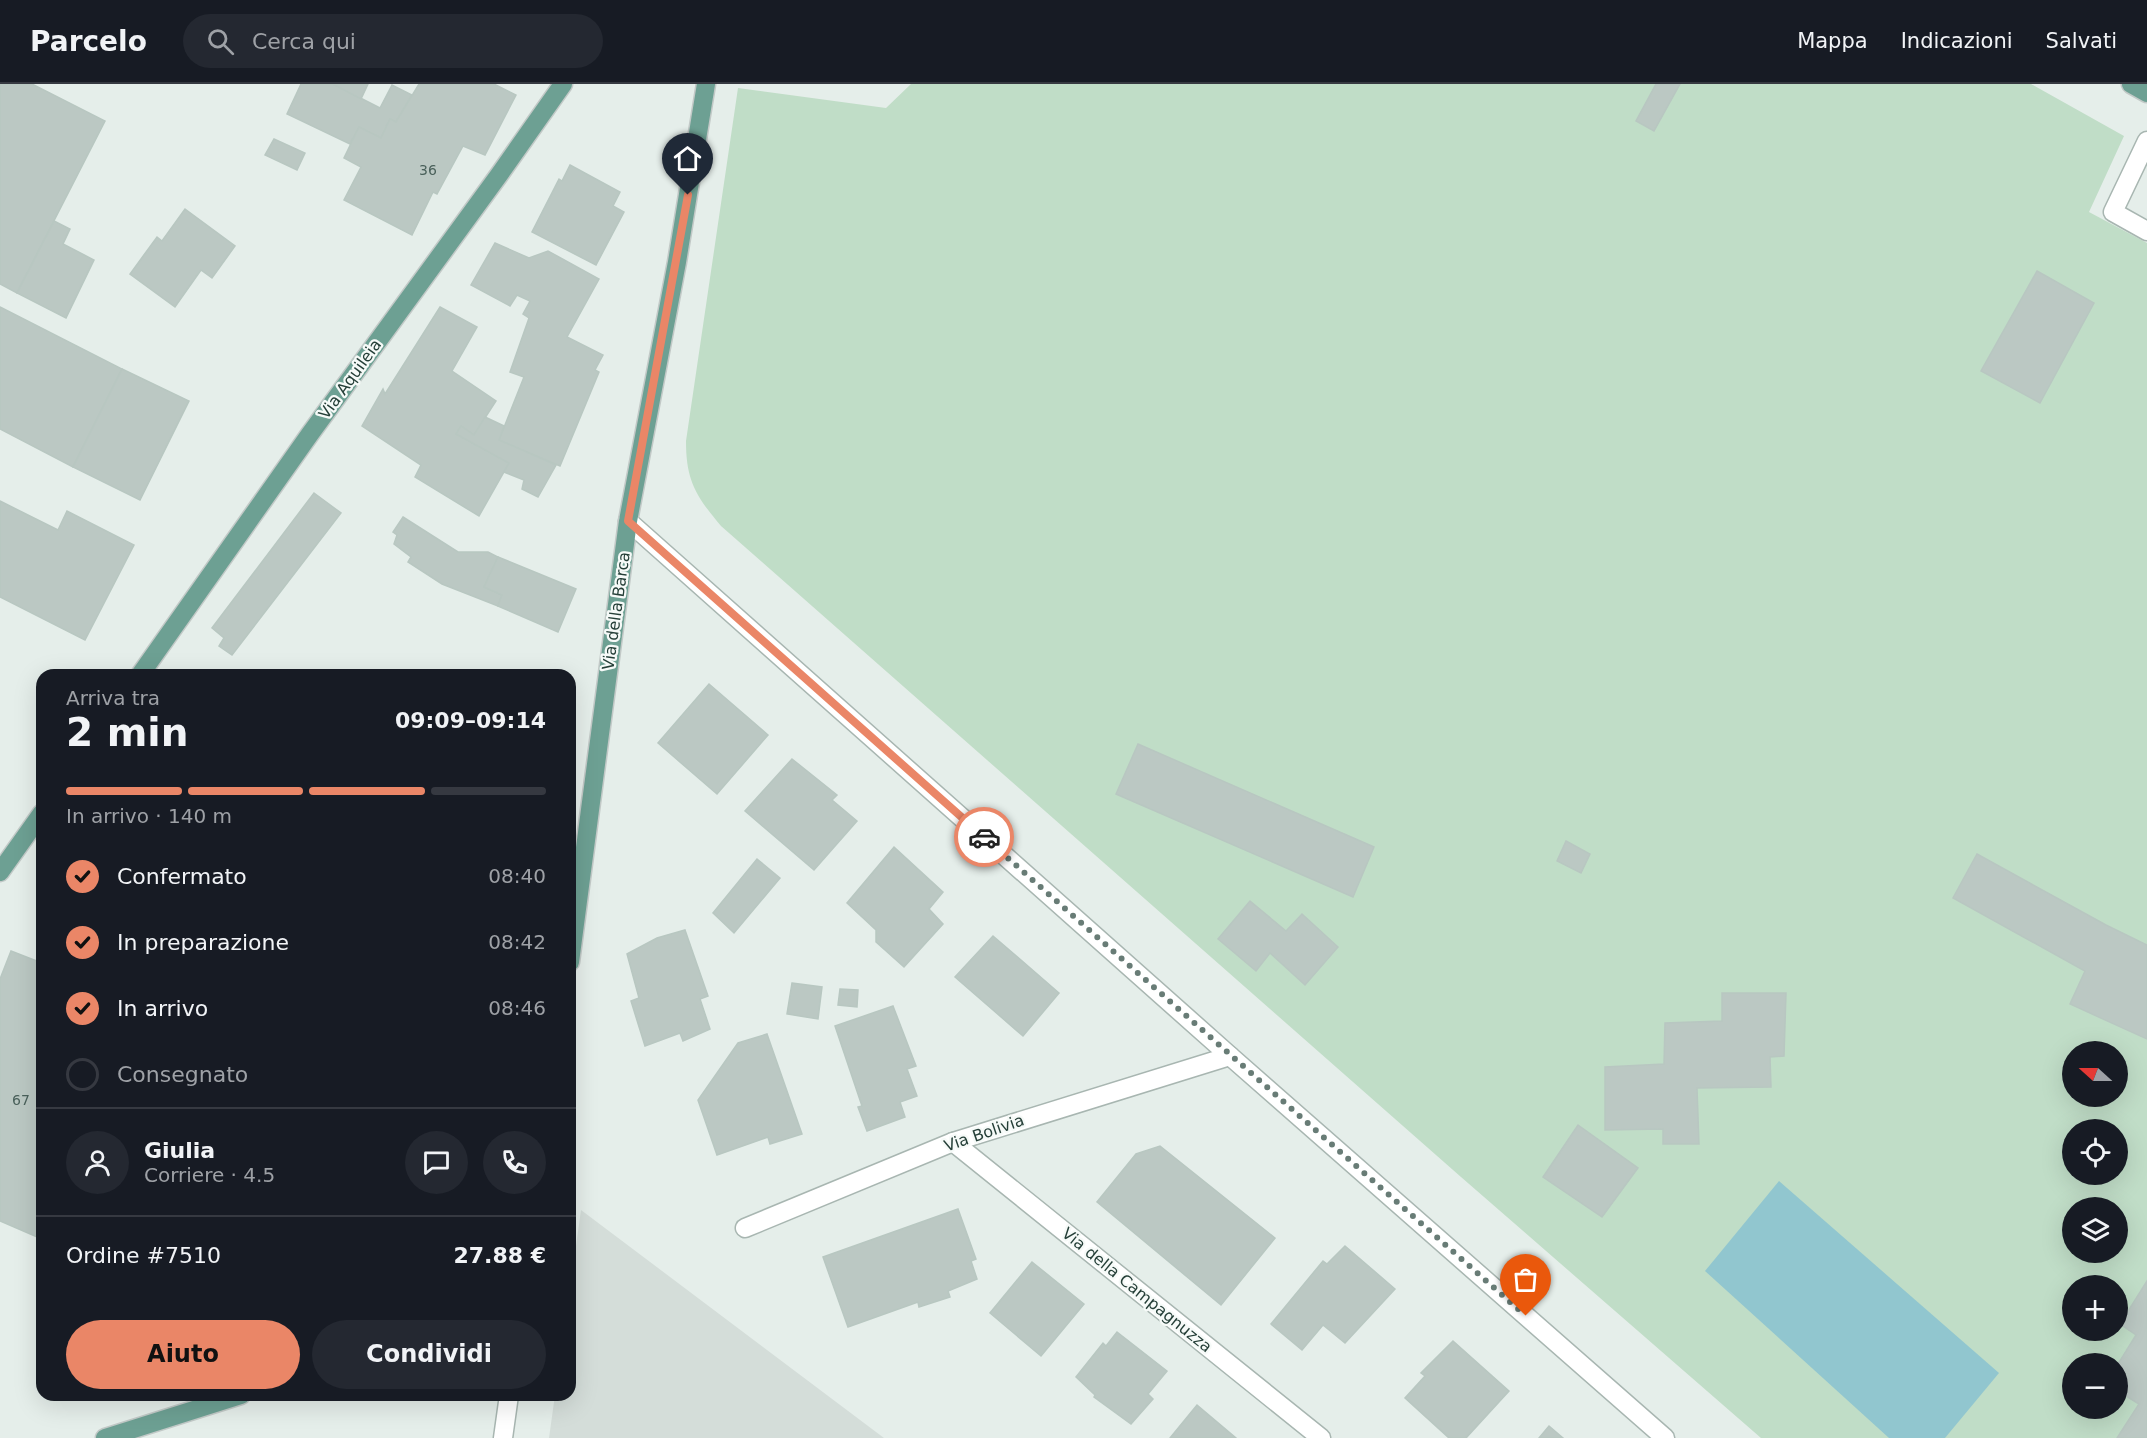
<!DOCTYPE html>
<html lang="it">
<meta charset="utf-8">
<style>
:root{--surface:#171b24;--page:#242831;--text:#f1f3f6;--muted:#9ea1a6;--line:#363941;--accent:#ea8667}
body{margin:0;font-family:"DejaVu Sans",sans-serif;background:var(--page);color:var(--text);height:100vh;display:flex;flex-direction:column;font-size:22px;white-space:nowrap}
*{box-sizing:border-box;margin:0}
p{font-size:20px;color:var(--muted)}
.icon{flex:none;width:33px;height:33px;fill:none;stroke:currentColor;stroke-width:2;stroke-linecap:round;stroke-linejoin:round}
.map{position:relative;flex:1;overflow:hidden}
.side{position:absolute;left:36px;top:585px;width:540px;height:732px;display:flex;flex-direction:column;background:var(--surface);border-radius:18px;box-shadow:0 6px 24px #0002}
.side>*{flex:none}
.needle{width:39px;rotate:291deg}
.fabs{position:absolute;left:2062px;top:957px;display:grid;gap:12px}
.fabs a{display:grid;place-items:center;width:66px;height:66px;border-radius:50%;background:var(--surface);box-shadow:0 6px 24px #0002;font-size:30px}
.pin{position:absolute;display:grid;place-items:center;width:51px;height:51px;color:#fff;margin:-62px -26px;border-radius:50% 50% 50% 0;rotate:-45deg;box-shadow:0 0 6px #0007}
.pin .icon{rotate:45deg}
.courier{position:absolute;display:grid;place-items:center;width:60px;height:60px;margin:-30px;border:4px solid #ea8667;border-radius:50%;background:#fff;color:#222;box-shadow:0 2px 8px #0007}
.summary em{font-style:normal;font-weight:700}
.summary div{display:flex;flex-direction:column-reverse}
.summary{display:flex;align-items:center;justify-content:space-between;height:102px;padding:0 30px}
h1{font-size:39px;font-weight:700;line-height:45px}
.bar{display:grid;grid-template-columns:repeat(4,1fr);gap:9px 6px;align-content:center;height:72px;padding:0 30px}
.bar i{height:8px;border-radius:4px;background:var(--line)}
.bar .selected{background:var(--accent)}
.bar p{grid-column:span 4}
.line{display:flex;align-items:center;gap:15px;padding:0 30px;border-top:2px solid var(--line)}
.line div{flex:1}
.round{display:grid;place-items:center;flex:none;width:63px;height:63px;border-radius:32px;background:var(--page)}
ol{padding:0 30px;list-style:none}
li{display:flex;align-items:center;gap:18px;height:66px}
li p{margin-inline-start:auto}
li .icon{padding:6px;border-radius:50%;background:var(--accent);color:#111;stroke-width:4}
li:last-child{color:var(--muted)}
li i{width:33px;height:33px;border:3px solid var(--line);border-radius:50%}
.action{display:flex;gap:12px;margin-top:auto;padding:12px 30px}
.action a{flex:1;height:69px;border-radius:36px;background:var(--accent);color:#111;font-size:24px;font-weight:700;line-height:69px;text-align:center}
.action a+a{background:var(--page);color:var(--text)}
header{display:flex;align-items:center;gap:36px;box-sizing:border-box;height:84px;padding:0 30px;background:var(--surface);border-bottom:2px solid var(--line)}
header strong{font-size:28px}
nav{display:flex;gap:33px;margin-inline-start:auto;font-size:21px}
.search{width:420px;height:54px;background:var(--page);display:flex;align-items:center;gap:15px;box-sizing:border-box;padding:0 21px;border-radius:33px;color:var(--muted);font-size:22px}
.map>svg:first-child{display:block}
.built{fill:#d4ddd9}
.green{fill:#c0ddc7;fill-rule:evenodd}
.water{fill:#91c6cf}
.building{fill:#bbc8c3;stroke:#b8c7c1;stroke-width:1.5}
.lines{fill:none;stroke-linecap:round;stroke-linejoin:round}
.minor-casing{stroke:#a8b6b1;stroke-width:21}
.major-casing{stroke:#c2c9c7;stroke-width:21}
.minor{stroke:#fff;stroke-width:18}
.major{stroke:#6da093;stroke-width:18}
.done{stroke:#687c76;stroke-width:6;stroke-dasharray:0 10.8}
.route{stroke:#ea8667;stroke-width:8}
.labels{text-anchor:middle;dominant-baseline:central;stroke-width:4.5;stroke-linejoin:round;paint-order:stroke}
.number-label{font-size:14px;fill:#4a615b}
.street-label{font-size:16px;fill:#253f38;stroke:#f6faf8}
</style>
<header>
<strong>Parcelo</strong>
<div class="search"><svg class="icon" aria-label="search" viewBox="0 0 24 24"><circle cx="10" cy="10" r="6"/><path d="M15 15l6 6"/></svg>Cerca qui</div>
<nav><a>Mappa</a><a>Indicazioni</a><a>Salvati</a></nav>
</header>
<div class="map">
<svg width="2147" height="1354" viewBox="0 0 2147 1354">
<rect width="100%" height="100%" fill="#e5eeea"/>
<path class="built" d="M581,1126L884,1354H549L555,1311H570V1205Z"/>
<path class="green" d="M911,0H2031L2124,52L2089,128L2147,159V1354H1761L1461,1093L721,442C696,412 686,397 686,357L738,4L886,24ZM2073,968H2118V1012H2073ZM2073,1046H2118V1090H2073ZM2073,1124H2118V1168H2073ZM2073,1202H2118V1246H2073ZM2073,1280H2118V1324H2073Z"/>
<path class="water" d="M1779,1097L1999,1289L1945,1354H1889L1705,1187Z"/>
<g class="building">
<path d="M0,0H32L105,37L17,209L0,200Z"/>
<path d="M301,0H333L380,24L392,1L412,11L396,38L390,35L381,54L359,43L350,60L287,30Z"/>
<path d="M333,0H368L361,15Z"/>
<path d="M419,0H494L516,11L485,71L463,62L437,110L433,108L412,151L344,116L361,83L344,74L359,43L381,54L390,35L396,38Z"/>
<path d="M1656,0H1680L1654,47L1636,37Z"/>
<path d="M274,55L305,69L297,86L265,71Z"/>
<path d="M570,81L620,108L613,122L624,128L596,181L532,148L559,95L562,97Z"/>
<path d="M185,125L235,162L212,194L201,186L175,223L130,190L157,153L162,157Z"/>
<path d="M54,137L70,145L63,160L94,176L66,234L17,209Z"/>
<path d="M495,159L529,174L548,167L599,195L567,253L603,271L595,286L599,288L560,382L499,356L524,293L510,288L529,234L523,230L530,217L517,211L510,222L471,201Z"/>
<path d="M2037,187L2094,219L2040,319L1981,287Z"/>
<path d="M0,223L122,285L73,383L0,345Z"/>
<path d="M440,223L477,243L452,287L496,317L474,351L461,342L456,350L509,379L479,432L415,393L421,381L362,342L383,305L385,310Z"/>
<path d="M122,285L189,317L140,416L73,383Z"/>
<path d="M485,333L504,342L499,356L556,381L538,413L522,405L524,396L504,388L509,379L456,350L461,342L474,351Z"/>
<path d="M314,409L341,429L232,571L219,562L224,554L212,544Z"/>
<path d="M0,417L58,446L67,427L134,461L85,556L0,513Z"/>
<path d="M403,433L458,468H488L498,473L484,503L502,511L498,522L442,500L408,478L411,473L394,460L397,451L393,448Z"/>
<path d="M498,473L576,505L558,548L498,522L502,511L484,503Z"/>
<path d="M709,600L768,651L717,710L658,659Z"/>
<path d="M1138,660L1374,763L1353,813L1116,710Z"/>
<path d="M792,675L837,711L832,716L857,737L814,786L745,727Z"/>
<path d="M1566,757L1590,770L1581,789L1557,777Z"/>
<path d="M894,763L943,808L929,825L943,840L904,883L876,858V846L847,819Z"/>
<path d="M1977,770L2106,841L2147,861V955L2070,920L2085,887L1953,814Z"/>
<path d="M757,775L780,794L734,849L713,829Z"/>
<path d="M1250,817L1286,847L1302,830L1338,863L1305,901L1270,869L1256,887L1218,855Z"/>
<path d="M685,846L708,912L700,915L710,945L683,957L680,949L645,962L631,917L639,914L627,870L657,854Z"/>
<path d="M993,852L1059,909L1023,952L955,893Z"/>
<path d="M11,867L42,879V1155L0,1137V895Z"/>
<path d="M792,899L822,903L818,935L787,930Z"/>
<path d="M840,905L858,906L857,923L838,921Z"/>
<path d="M1722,909H1786L1784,972L1770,973L1771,1003L1697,1004L1699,1060H1663V1045L1605,1046V983L1664,980L1665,939L1722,937Z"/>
<path d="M893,922L916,982L907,985L917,1012L900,1018L905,1033L867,1047L858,1023L862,1022L835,942Z"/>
<path d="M767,950L802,1050L770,1060L768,1053L717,1071L698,1016L738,959Z"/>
<path d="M1578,1041L1638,1084L1602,1133L1543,1093Z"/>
<path d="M1160,1062L1275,1154L1221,1221L1097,1118L1136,1070Z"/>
<path d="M958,1125L976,1175L971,1177L977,1195L948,1207L950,1213L919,1223L918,1218L848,1243L823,1173Z"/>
<path d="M1345,1162L1395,1205L1345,1259L1323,1241L1302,1266L1271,1240L1323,1177L1327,1180Z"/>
<path d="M1032,1178L1084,1220L1041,1272L990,1229Z"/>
<path d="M2147,1197V1354H2117L2139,1320L2118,1307V1287L2120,1284L2118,1280L2136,1251L2120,1240Z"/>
<path d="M1117,1248L1167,1287L1148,1310L1153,1315L1131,1340L1094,1313L1095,1311L1076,1293L1103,1259L1106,1262Z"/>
<path d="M1453,1257L1509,1307L1466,1354H1449L1405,1314L1425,1292L1421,1289Z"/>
<path d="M1197,1321L1236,1354H1170Z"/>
<path d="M1549,1342L1563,1354H1539Z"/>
</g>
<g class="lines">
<defs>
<g id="minor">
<path d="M2147,57L2113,128L2147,147"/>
<path d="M628,437L1230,972L1665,1354"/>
<path d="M953,1058L1321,1354"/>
<path d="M745,1144L953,1058L1230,972"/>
<path d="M503,1354L509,1311"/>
</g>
<g id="major">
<path d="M2131,0L2147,9"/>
<path d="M140,591L310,350L499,91L563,0"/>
<path d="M0,788L42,729"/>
<path d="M570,878L628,437L677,178L706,0"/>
<path d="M105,1354L241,1311"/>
</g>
</defs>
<use href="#minor" class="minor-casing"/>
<use href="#major" class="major-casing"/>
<use href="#minor" class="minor"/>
<use href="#major" class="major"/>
</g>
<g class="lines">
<path class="done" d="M984,753L1526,1232"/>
<path class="route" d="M688,111L628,437L984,753"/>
</g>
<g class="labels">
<g class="number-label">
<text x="428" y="86">36</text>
<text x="21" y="1016">67</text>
</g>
<g class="street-label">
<text transform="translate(350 295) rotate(-54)">Via Aquileia</text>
<text transform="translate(616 527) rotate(-82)">Via della Barca</text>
<text transform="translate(984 1049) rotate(-19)">Via Bolivia</text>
<text transform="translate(1137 1206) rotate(39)">Via della Campagnuzza</text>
</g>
</g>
</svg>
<div class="fabs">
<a><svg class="needle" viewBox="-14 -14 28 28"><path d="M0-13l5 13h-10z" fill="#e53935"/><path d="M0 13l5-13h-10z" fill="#9ea1a6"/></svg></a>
<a><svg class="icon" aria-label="locate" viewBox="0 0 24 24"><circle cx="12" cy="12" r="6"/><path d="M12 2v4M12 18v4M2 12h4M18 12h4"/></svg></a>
<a><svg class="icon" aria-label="layers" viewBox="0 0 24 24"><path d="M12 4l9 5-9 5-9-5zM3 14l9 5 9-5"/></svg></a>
<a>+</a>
<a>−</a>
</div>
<div class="pin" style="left:1526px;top:1232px;background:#ea580c"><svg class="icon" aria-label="bag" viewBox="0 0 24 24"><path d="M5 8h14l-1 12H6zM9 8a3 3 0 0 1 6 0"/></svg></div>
<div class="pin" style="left:688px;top:111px;background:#1f2937"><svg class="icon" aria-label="home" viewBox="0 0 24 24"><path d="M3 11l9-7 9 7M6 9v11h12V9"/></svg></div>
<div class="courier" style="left:984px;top:753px"><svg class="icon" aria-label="car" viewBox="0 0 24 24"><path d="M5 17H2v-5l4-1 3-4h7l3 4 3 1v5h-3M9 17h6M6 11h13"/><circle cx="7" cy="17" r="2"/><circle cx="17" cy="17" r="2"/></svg></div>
<section class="side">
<div class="summary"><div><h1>2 min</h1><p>Arriva tra</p></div><em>09:09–09:14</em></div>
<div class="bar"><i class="selected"></i><i class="selected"></i><i class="selected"></i><i></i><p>In arrivo · 140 m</p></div>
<ol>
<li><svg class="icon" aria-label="check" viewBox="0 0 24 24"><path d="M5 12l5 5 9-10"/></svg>Confermato<p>08:40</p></li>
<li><svg class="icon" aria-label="check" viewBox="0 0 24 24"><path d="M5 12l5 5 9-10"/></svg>In preparazione<p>08:42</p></li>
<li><svg class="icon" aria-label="check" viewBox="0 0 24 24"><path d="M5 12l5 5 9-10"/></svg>In arrivo<p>08:46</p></li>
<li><i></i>Consegnato</li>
</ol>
<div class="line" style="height:108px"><a class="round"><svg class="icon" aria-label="person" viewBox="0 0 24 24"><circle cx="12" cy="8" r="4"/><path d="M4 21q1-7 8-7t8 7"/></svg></a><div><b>Giulia</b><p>Corriere · 4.5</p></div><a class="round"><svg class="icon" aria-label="chat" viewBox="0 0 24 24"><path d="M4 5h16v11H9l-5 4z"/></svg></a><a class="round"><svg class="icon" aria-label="phone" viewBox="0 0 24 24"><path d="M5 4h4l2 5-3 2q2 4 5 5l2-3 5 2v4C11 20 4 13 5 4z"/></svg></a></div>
<div class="line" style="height:78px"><div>Ordine #7510</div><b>27.88 €</b></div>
<div class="action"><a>Aiuto</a><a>Condividi</a></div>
</section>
</div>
